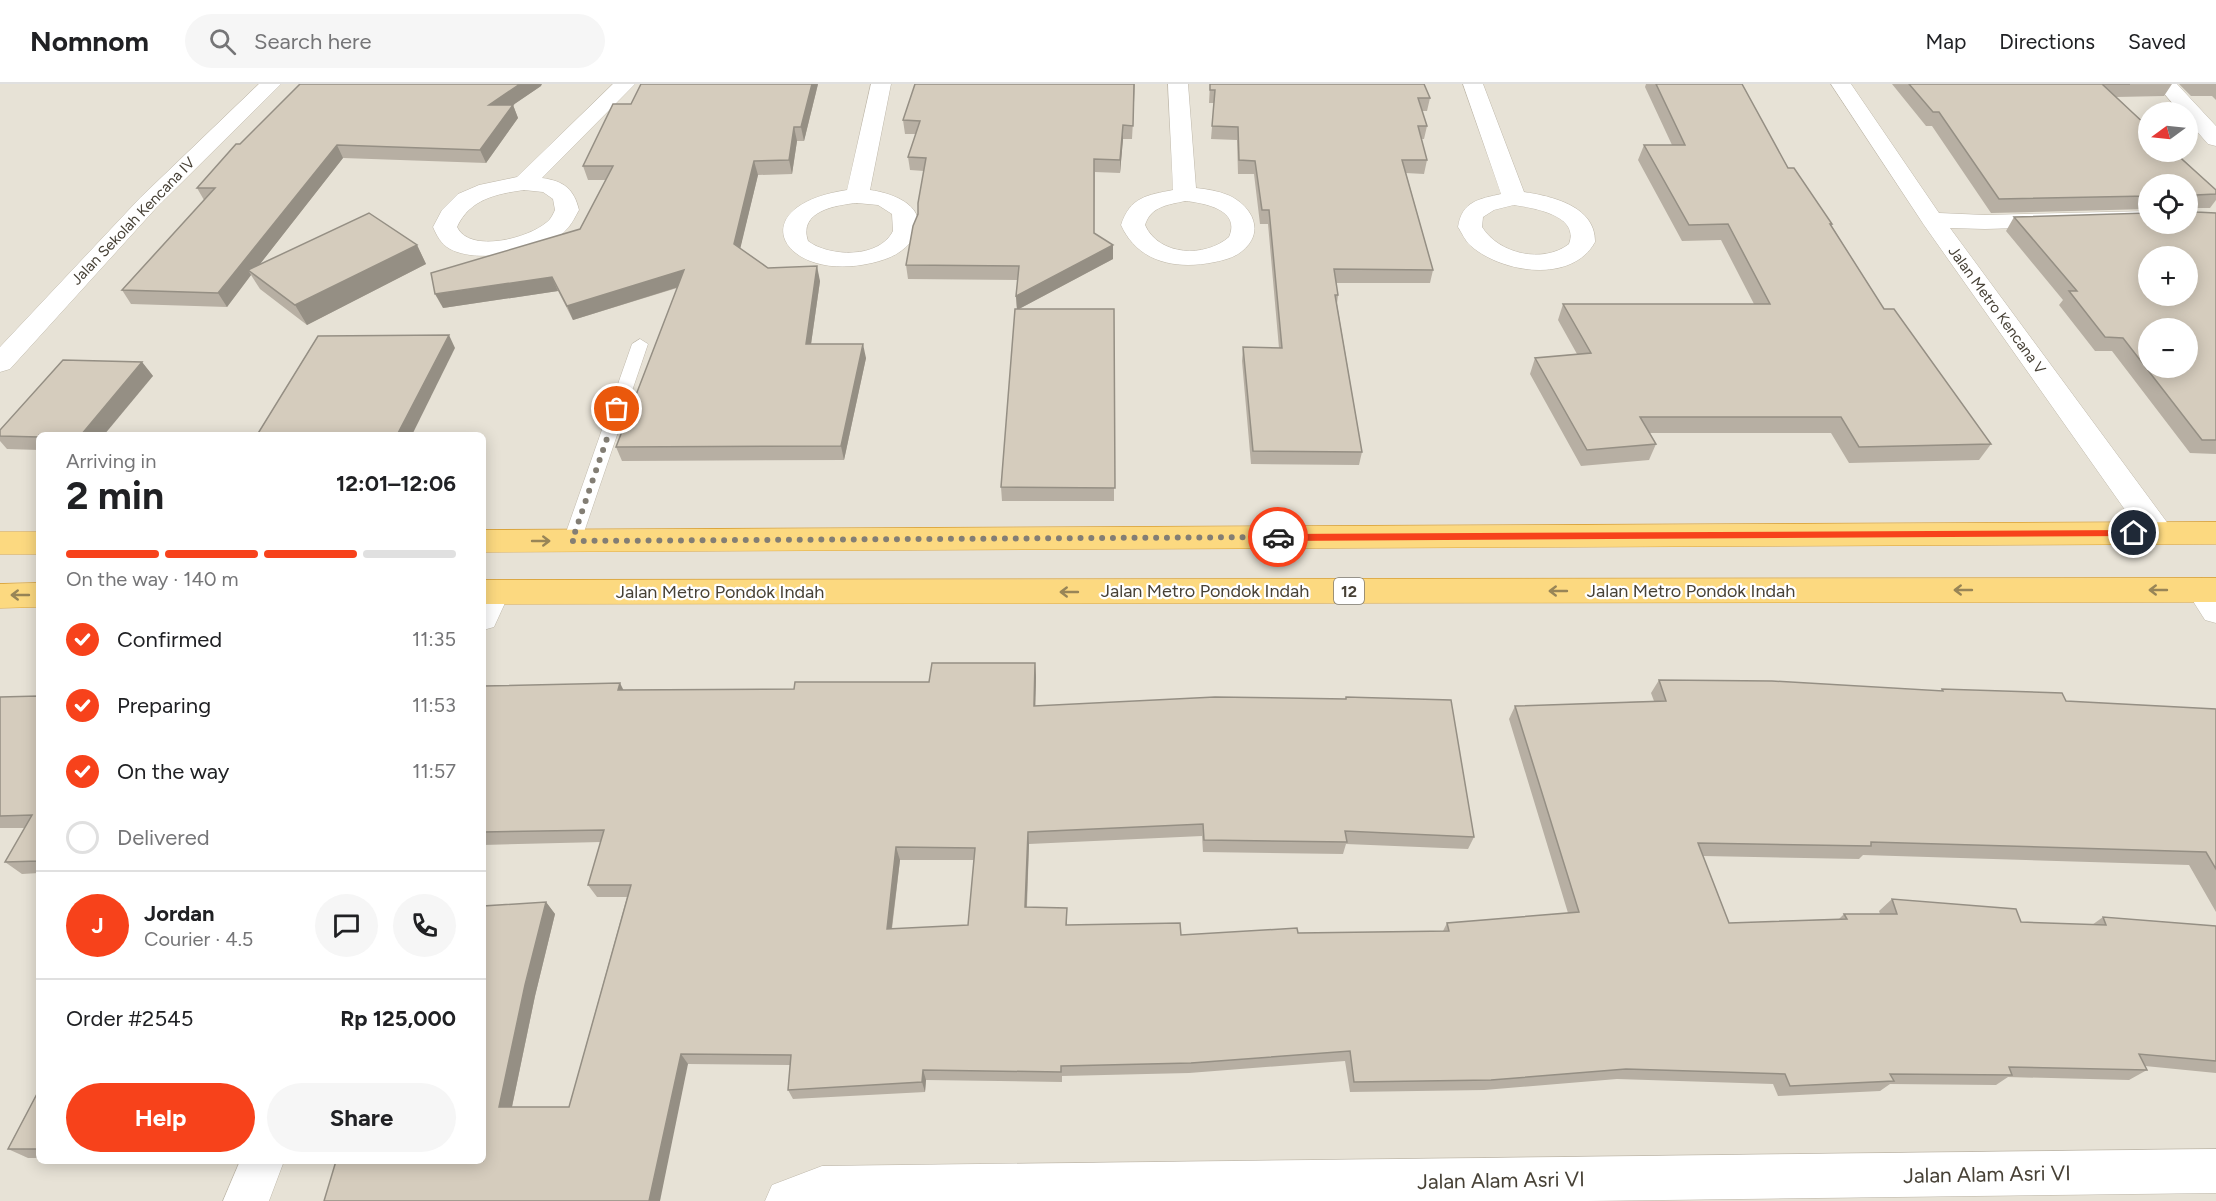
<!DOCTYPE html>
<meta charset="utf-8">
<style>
:root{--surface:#fff;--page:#f6f6f6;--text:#202124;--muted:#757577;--line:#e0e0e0;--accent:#f7421b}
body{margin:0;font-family:Figtree,sans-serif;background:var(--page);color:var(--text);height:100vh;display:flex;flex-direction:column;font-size:22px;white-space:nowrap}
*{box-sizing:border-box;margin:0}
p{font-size:20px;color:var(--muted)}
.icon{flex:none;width:33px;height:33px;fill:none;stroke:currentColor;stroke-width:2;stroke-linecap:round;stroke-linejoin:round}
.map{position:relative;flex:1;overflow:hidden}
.panel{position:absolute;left:36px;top:348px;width:450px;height:732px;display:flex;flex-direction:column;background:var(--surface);border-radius:9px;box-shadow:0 3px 15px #0003}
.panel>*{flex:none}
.needle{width:39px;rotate:255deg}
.fabs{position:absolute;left:2138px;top:18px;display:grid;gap:12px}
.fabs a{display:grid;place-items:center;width:60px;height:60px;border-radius:50%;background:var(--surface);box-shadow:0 3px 15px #0003;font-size:30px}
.pin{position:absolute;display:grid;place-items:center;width:51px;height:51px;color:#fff;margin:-26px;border:3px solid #fff;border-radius:50%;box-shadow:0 2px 6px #0007}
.courier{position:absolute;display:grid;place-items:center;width:60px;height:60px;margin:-30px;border:4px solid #f7421b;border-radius:50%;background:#fff;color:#222;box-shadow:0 2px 8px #0007}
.headline em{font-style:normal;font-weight:700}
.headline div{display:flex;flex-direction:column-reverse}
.headline{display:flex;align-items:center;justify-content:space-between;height:102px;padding:0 30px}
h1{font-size:39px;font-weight:700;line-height:45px}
.bar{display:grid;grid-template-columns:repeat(4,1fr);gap:9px 6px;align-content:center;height:72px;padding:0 30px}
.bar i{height:8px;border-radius:4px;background:var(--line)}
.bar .active{background:var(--accent)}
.bar p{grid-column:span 4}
.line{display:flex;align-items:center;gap:15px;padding:0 30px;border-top:2px solid var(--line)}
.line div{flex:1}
.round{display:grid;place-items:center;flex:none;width:63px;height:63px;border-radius:32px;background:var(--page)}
ol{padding:0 30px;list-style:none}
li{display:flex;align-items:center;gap:18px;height:66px}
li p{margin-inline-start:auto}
li .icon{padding:6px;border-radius:50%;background:var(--accent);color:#fff;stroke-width:4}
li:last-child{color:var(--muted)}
li i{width:33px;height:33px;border:3px solid var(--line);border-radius:50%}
.button{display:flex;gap:12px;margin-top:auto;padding:12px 30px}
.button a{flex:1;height:69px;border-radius:36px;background:var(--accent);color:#fff;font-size:24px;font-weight:700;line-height:69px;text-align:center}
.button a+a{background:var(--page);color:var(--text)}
header{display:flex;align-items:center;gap:36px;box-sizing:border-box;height:84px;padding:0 30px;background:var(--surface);border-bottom:2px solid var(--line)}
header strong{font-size:28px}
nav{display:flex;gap:33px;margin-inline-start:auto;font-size:21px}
.search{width:420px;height:54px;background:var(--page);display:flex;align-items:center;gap:15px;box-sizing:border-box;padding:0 21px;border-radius:33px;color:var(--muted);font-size:22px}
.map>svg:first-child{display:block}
.residential{fill:#e7e2d6;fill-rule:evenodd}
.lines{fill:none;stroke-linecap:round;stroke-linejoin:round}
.service-casing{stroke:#bfb8aa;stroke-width:1}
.minor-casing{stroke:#bfb8aa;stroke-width:1}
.trunk-casing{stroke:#dba43a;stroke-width:1}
.service{fill:#fff;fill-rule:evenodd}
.minor{fill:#fff;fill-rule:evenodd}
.trunk{fill:#fcd980;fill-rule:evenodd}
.wall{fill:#b7afa3;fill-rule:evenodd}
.shaded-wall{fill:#958f84}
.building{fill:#d5ccbd;stroke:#958f84;stroke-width:1.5;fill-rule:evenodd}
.oneway{stroke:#988557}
.route{fill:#f7421b}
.done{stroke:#837e74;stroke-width:6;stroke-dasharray:0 10.8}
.labels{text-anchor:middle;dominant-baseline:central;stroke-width:4.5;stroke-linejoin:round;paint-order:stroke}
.far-street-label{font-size:15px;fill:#474136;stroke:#fff}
.shield{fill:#fff;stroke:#7e7a72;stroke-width:1.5}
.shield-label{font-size:16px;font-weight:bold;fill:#474136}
.street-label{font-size:18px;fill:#474136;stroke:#fff}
.near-street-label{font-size:21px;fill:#474136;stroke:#fff}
</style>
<header>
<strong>Nomnom</strong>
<div class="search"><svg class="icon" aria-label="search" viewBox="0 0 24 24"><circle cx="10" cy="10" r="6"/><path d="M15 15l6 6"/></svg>Search here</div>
<nav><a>Map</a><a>Directions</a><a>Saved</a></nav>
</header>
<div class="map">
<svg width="2216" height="1117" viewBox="0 0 2216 1117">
<rect width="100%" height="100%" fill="#f3f0e7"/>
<path class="residential" d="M0,0H2216V1117H0ZM2148,28H2187V68H2148ZM2148,100H2187V140H2148ZM2148,172H2187V212H2148ZM2148,244H2187V284H2148ZM39,351H483V1077H39Z"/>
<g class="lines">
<defs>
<path id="service" d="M640,255L648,260L581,457L578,462L572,464L566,462L563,457L632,260Z"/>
<g id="minor">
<path d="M259,0H281L156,124L10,285L0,288V263L140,114Z"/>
<path d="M613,0H635L542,94C564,97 574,105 579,126C575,133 572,140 566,146C545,169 477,180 450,165C441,160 437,152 433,143L442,126L458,110L479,101L517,93ZM524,106L543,108L553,115L555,126C553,130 551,135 547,138C529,154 470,170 457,143C470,115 496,110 524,106Z"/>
<path d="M871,0H891L870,106C893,109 931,123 914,153C904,169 889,175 872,179C782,200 739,122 847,106ZM857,119L878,121L892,130L893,147C879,175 829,173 808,157C798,127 836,121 857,119Z"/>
<path d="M1168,0H1188L1196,104C1207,105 1218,107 1228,111C1253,122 1266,149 1241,168C1233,174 1224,176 1215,178C1177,186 1138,179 1121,141C1130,113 1147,111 1173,106ZM1185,117C1205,119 1241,126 1229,153C1205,174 1159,172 1145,141C1151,122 1168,121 1185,117Z"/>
<path d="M1463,0H1483L1524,108C1551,112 1596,122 1595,158C1572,200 1502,189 1471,162C1465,157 1462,149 1458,143C1462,117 1479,115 1501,110ZM1514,121C1533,124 1580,131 1569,160C1543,180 1499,170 1482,143L1483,133L1494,126Z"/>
<path d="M1831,0H1851L1939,129L1985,131L2148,127V140H2155L1985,145L1950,144L2169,441L2173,449L2169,457L2158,460L2147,457L1924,141Z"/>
<path d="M2156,0H2177L2216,42V62L2208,60L2187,36V28H2180Z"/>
<path d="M2202,494L2213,498L2216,502V539L2205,536L2186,506L2191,498Z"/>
<path d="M494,496L505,500L510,508L494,543L483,546V499Z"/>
<path d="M2216,1065V1109L1587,1117H765L772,1101L822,1082Z"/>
<path d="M240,1077H284L269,1117H223Z"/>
</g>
<g id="trunk">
<path d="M2216,438V460L483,468V446Z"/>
<rect x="0" y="448" width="39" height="22"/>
<path d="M2216,494V518L483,520V496Z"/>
<path d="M39,499V523L0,524V500Z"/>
</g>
</defs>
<use href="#service" class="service-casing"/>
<use href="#minor" class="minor-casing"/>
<use href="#trunk" class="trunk-casing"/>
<use href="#service" class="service"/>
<use href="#minor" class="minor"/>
<use href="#trunk" class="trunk"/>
</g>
<g class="wall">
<path d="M641,0H818L804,57H797L792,90L758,91L740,164L768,184L820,197L811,260L866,274L844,376L622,377L616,363L677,204L573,236L558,207L443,224L580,145L606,96H588L583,82L631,20Z"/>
<path d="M1135,0L1132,55H1123L1120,89L1095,88L1094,149L1113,175L1019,225H1114V417H1002L1001,403L1017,225L1016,212L1018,196L908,195L906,181L918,130L924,87L910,86L908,73L916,50H905L903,36Z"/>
<path d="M1210,0L1430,14L1427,27H1422L1427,42L1424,55H1421L1427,76L1424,90L1406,89L1433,186L1430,199H1336L1338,211L1337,220L1362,368L1359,381L1251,380L1242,277L1243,263L1279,264L1268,140H1260L1254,90H1238L1237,56L1211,55L1214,19H1209Z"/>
<path d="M1646,0H1742L1788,84L1832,140L1831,141L1884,225L1991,360L1979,376L1849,379L1831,349H1650L1656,360L1649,376L1581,382L1530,290L1535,274L1577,270L1558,236L1563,220H1754L1721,156L1682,157L1638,76L1644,61H1672L1645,3Z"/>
<path d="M1892,0H2172L2164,12L2116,13L2216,106V116L2210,124H2196V128L2216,129V370L2190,369L2112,267H2095L2059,221L2063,216L2006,147L2014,133L2187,140L2148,100V125L1991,129L1932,42H1926Z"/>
<path d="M2179,0H2216V16L2212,12H2191Z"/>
<path d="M541,2L513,21L518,34L486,79L343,74L260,180L417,161L426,180L307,241L260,205L251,191L227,223L131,220L122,206L204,116L197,104L240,60Z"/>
<path d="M142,278L153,292L39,351V366L7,365L0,357V346Z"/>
<path d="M1035,579L1036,593L1035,622L1346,615V613L1474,753L1468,765L1346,760L1343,770L1203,768L1202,752L1029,760L1027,823L1067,835V841L1181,851L1443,847L1447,839L1568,829L1509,635L1515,622L1654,617L1651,609L1659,596L1940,607L1942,605L2066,617L2216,625V828L2189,781L1863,771L1859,775L1703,772L1729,839L1839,835L1844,830H1880L1879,827L1892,815L2021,838L2092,841L2103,833L2216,842V989L2145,982L2147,986L2129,996L2008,993L1996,1001L1890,1000L1880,1007L1778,1012L1773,1000L1617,995L1484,1006L1350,1008L1345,977L1189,989L1062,992V998L926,996L925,1008L793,1015L788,1006L790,981L688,980L324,1117L546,818L555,830L535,912L512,1023H569L627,813H597L588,801L601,758L483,761V602L624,606L794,605L929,598ZM900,776H974L968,841L892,845Z"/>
<path d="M39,612V789L22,790L5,778L25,744H0V613Z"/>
<path d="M39,1006V1074H28L8,1065Z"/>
</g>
<g class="shaded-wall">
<path d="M520,0H542L541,2L513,21L518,34L486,79L480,66L489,21Z"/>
<path d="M812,0H818L804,57L801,43Z"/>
<path d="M1123,41V55L1120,89V76Z"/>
<path d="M794,43L797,57L792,90L789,76Z"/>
<path d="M337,61L343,74L253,189L248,186L251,191L227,223L218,209Z"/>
<path d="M754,77L758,91L738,174L734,160Z"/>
<path d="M417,161L426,180L307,241L295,221Z"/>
<path d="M1113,161V175L1017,226L1016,212Z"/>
<path d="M817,182L820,197L809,274L806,260Z"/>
<path d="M684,186L688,200L573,236L567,222Z"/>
<path d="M552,193L558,207L443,224L435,210Z"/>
<path d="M449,251L455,264L412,351H397Z"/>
<path d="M863,260L866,274L844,376L841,362Z"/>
<path d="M142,278L153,292L104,351H81Z"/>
<path d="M1035,579L1036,593L1035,635L1034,622Z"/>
<path d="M620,599L627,613L618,606Z"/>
<path d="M1028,748L1029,760L1026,835L1025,823Z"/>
<path d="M896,763L900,776L890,857L887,845Z"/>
<path d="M546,818L555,830L535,912L510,1032L499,1023L525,901Z"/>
<path d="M681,970L688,980L660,1117H649Z"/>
<path d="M923,986L926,996L925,1008L922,998Z"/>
</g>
<g class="building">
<path d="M300,0H520L489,21H513L480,66L337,61L218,209L122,206L215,104H197L236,60H240Z"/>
<path d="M641,0H812L801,43H794L789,76L754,77L734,160L768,184L817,182L806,260H863L841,362L616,363L684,186L567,222L552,193L435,210L431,189L580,145L613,82H583L613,20H631Z"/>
<path d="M915,0H1134L1133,42L1123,41L1120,76L1094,75V149L1113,161L1016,212L1019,182L906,181L913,142L918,130V119L926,74L908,73L920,37L903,36Z"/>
<path d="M1210,0H1424L1430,14H1418L1427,42H1418L1427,76H1402L1433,186L1334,185L1338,211H1335L1362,368L1253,367L1243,263L1282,264L1269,126H1262L1255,77L1239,76L1238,43L1212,42L1215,6H1210Z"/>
<path d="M1656,0H1742L1788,84H1794L1832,140H1830L1884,225H1894L1991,360L1859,363L1841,333H1640L1656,360L1587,366L1535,274L1591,269L1563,220H1770L1728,140L1689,141L1644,61H1685Z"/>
<path d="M1909,0H2130H2102L2148,43V68H2174L2216,106V110L2196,111V128L2216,129V356H2202L2123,254L2105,253L2069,207H2077L2014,133L2148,129V140H2187V100H2148V112L1999,115L1939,28H1933ZM2148,172H2187V212H2148ZM2148,244H2187V284H2148Z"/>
<path d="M369,129L417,161L295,221L248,186Z"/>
<path d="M1015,225H1114L1115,404L1001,403Z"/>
<path d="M449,251L397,351H257L318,252Z"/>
<path d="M63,276L142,278L81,351H39V353L0,352V346Z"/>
<path d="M932,579H1035L1034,622L1215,613L1346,615V613L1451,616L1474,753L1345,747L1347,758L1204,756L1203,740L1028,748L1025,823L1067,824L1066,841L1180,839L1181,851L1297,844L1298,849L1449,847L1447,839L1579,828L1515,622L1666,617L1659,596L1772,597L1943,607L1942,605L2062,609L2066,617L2216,625V785L2206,768L1871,758V762L1698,759L1729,839L1847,835L1844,830H1897L1892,815L2016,825L2021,838L2106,841L2103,833L2216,842V977L2139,970L2147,986L2009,983L2012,991L1890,990L1894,997L1790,1002L1785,990L1626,985L1491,996L1354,998L1350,967L1191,979L1061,982V988L923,986L922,998L788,1006L791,971L681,970L649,1117H324L336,1077H483V822L546,818L525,901L499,1023H569L631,801H588L604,746L483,748V602L620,599L618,606L794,605L795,598H929ZM896,763L975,764L968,841L887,845Z"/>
<path d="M39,612V777L5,778L32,731L0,732V613Z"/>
<path d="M39,1006V1065H8Z"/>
</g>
<defs><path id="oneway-shaft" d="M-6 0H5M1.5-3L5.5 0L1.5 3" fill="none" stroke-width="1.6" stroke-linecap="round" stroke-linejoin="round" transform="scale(1.5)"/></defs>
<g class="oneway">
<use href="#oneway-shaft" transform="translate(541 457)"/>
<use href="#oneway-shaft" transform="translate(1963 506) rotate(180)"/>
<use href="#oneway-shaft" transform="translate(2158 506) rotate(180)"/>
<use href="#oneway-shaft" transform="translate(1558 507) rotate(180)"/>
<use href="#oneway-shaft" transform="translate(1069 508) rotate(180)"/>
<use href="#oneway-shaft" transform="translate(20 511) rotate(180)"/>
</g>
<path class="route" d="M2134,446L2139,449L2134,452L1278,457L1274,453L1278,450Z"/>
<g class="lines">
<path class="done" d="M617,325L572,457L1278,453"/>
</g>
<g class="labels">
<g class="far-street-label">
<text transform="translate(133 137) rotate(-46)">Jalan Sekolah Kencana IV</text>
<text transform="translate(1997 226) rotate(54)">Jalan Metro Kencana V</text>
</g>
<rect class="shield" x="1334" y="494" width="30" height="26" rx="4.5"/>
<g class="shield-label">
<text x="1349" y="507">12</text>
</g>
<g class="street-label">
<text x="1205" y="507">Jalan Metro Pondok Indah</text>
<text x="1691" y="507">Jalan Metro Pondok Indah</text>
<text x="720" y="508">Jalan Metro Pondok Indah</text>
</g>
<g class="near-street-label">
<text transform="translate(1987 1090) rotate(-1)">Jalan Alam Asri VI</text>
<text transform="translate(1501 1096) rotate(-1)">Jalan Alam Asri VI</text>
</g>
</g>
</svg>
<div class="fabs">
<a><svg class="needle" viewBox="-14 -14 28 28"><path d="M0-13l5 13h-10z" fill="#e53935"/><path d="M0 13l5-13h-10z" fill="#757577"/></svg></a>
<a><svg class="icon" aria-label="locate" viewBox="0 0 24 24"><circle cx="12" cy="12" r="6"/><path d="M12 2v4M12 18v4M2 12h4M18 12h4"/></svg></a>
<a>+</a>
<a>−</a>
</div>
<div class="pin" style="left:617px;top:325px;background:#ea580c"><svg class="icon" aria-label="bag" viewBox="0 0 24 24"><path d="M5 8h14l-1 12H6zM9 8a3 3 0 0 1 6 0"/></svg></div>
<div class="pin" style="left:2134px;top:449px;background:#1f2937"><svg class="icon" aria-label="home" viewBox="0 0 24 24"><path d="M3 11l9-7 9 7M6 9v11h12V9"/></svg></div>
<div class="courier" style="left:1278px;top:453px"><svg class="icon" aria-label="car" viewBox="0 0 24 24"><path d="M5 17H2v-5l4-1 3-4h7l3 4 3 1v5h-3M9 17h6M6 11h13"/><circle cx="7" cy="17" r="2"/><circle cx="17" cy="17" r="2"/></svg></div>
<section class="panel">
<div class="headline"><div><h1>2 min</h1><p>Arriving in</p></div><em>12:01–12:06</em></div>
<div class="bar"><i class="active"></i><i class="active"></i><i class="active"></i><i></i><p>On the way · 140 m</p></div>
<ol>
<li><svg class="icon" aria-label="check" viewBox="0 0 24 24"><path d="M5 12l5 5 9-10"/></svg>Confirmed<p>11:35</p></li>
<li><svg class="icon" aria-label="check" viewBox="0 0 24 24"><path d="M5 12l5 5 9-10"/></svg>Preparing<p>11:53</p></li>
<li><svg class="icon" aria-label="check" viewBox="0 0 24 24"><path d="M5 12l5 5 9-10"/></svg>On the way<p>11:57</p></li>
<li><i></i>Delivered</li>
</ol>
<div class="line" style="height:108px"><b class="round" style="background:var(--accent);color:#fff">J</b><div><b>Jordan</b><p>Courier · 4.5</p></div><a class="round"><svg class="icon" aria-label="chat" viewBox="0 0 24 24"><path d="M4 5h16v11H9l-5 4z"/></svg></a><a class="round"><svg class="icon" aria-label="phone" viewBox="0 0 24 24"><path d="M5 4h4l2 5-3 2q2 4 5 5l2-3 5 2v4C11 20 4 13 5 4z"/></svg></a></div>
<div class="line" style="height:78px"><div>Order #2545</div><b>Rp 125,000</b></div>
<div class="button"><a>Help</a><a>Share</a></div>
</section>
</div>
